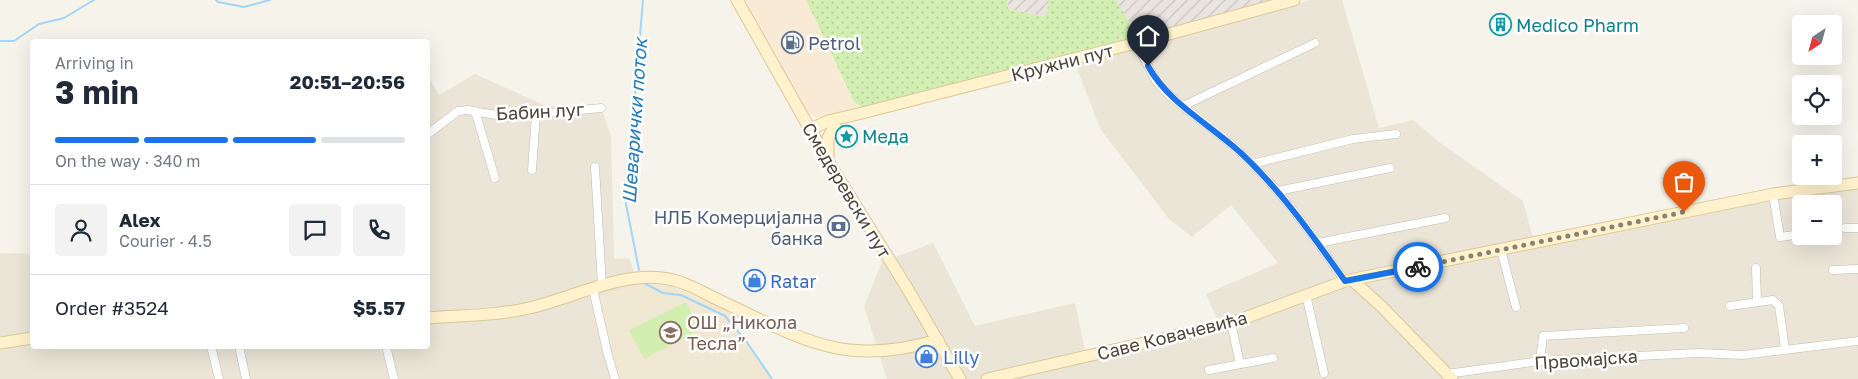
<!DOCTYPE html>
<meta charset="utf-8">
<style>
:root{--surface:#fff;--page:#f2f2f3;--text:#1f2937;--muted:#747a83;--line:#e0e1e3;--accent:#1a73e8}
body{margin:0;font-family:"Golos Text",sans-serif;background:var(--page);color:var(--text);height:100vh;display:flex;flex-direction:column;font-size:19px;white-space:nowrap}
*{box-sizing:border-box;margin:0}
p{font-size:16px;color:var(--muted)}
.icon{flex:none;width:28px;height:28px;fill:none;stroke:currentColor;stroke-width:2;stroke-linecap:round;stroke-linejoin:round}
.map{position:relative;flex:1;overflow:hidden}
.sheet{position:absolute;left:30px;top:39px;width:400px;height:310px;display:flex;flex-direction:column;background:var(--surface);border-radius:5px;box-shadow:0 5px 20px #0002}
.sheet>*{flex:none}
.needle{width:32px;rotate:216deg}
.buttons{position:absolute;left:1792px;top:15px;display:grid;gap:10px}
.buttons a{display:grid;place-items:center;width:50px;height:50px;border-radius:5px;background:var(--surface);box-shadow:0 5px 20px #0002;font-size:25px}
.pin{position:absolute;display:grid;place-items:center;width:42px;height:42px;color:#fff;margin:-51px -21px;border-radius:50% 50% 50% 0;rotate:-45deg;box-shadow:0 0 5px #0007}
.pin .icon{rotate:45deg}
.courier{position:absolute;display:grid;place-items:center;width:50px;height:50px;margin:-25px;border:4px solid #1a73e8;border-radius:50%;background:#fff;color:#222;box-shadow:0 1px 6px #0007}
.summary em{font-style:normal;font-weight:700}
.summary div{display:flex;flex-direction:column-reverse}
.summary{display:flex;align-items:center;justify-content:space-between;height:85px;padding:0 25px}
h1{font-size:32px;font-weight:700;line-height:38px}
.bar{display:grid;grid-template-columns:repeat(4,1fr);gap:8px 5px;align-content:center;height:60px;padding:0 25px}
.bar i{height:6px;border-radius:4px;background:var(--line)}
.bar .selected{background:var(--accent)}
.bar p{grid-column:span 4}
.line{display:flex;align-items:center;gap:12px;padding:0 25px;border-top:1px solid var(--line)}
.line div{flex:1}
.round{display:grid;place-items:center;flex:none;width:52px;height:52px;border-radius:5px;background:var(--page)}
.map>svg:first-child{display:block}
.residential{fill:#ebe5d8;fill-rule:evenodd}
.commercial{fill:#f9ead5}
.industrial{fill:url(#industrial-furrows)}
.education{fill:#f1e8d3}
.grass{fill:url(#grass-dots)}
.pitch{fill:#d2eeb0}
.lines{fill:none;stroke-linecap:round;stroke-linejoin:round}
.stream{stroke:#a2d5f8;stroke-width:2}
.street-casing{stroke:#c3bbac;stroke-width:9}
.secondary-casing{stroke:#dbc896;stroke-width:13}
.street{stroke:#fff;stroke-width:8}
.secondary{stroke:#fff2cc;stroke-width:11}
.done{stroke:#888176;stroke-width:5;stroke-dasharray:0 9}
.route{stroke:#1a73e8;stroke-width:6}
.labels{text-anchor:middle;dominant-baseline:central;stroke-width:5;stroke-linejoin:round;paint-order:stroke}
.culture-label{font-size:18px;fill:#0d838f;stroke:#fff;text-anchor:start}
.service-label{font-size:18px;fill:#4e5e75;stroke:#fff;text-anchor:start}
.street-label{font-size:18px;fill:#4c4437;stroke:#fff}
.shop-label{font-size:18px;fill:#366cbe;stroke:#fff;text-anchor:start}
.education-label{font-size:18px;fill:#785e54;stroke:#fff;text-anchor:start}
.water-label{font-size:19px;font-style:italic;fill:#237bbb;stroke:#fff}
</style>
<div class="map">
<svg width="1858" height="379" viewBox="0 0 1858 379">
<defs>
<pattern id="industrial-furrows" width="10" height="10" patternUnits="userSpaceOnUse" patternTransform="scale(1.25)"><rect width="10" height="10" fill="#e9e4df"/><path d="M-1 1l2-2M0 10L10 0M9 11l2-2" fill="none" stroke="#cac5c0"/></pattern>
<pattern id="grass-dots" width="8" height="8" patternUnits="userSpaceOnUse" patternTransform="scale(1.25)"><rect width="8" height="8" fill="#d2eeb0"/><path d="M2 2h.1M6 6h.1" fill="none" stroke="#b6cd98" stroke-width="1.8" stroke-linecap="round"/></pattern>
</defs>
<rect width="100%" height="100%" fill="#f6f3ea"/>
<g class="residential">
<path d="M1310,0H1342L1379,128L1413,120L1439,142L1523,201L1533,238L1858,178V379H887L864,306L882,262L933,243L975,326L1075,303L1085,350L1218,321L1206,294L1278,263L1231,205L1192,237L1169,219L1101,130L1075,64ZM1801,204H1834V236H1801Z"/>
<path d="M475,74L546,106L600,104L611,136L614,259L629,258L638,283L615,379H0V253L32,254V346H428V76L439,95Z"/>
</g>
<path class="commercial" d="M743,0H806L853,102L862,107L820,118L808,114Z"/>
<g class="industrial">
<path d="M1007,0H1049L1047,17L1008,9Z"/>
<path d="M1116,0H1273L1137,36Z"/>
</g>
<path class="education" d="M638,283L671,286L743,317L731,323L769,372L772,379H618L596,298Z"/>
<path class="grass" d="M806,0H1007L1008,9L1046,17L1049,0H1116L1137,36L862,107L854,102Z"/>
<path class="pitch" d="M686,302L700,330L644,359L629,330Z"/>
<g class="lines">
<g class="stream">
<path d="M216,0L218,2L244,7L270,0"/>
<path d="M0,41H14L39,24L64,18L94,0"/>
<path d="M639,270L626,204L643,0"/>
<path d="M644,283L663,293L681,295L725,316L746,341L772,379"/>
</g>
<defs>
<g id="street">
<path d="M1136,43L1156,81L1164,90C1188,113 1217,130 1241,153C1282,191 1313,236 1345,281"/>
<path d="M1183,106L1315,43"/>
<path d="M475,111L495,178"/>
<path d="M428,134L458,111L467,110L508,117L601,108"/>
<path d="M1252,164L1353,139L1396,134"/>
<path d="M595,167L602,286"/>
<path d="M532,170L536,114"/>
<path d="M1278,191L1390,168"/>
<path d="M1773,194L1780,237L1801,234"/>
<path d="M1845,228H1858"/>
<path d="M1318,243L1445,218"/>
<path d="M1501,250L1516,307"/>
<path d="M1756,268L1757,302"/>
<path d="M1833,270L1858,269"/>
<path d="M593,289L607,351L615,379"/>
<path d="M1306,295L1324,373"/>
<path d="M1730,306L1773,300L1779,306L1785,349"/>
<path d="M1231,323L1240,364"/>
<path d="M211,346L219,379"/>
<path d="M239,346L246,379"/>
<path d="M386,346L394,379"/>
<path d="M1540,361L1543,336L1684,328"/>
<path d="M1209,370L1273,358"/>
<path d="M1447,374L1540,361L1698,353L1743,355L1858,341"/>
</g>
<g id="secondary">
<path d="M737,0L828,161L907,288L960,379"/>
<path d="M809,130L828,121L858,114L1136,43L1294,0"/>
<path d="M828,159V138L835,125"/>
<path d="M1352,280L1381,306L1452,379"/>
<path d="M428,318C461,315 496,316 529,308C570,299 620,272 662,278C684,280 705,294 725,303C805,341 847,367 938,340"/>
<path d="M0,343L32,338"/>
<path d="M987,379L1231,323L1345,281L1773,194L1858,183"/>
</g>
</defs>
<use href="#street" class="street-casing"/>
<use href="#secondary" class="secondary-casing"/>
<use href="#street" class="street"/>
<use href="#secondary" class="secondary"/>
</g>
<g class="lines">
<path class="done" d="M1418,267L1684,212"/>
<path class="route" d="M1148,66C1169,104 1210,124 1242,154C1282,192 1313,236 1345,281L1418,267"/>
</g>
<defs>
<symbol id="building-ring" viewBox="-11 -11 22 22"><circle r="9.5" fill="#fff" stroke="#0f9aa8" stroke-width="1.5"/><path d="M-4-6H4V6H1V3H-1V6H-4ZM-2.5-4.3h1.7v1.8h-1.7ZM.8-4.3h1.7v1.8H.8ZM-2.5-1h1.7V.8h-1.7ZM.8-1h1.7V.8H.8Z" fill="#0f9aa8"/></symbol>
<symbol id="fuel-ring" viewBox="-11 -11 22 22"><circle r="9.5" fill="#fff" stroke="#5c6f8a" stroke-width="1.5"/><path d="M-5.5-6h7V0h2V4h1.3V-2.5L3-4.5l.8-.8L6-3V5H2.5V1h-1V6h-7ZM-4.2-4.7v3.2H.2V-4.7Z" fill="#5c6f8a"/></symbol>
<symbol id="sight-ring" viewBox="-11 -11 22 22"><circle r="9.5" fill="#fff" stroke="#0f9aa8" stroke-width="1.5"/><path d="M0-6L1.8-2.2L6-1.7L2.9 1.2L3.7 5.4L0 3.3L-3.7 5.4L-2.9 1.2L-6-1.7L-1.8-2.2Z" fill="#0f9aa8"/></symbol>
<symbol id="bank-ring" viewBox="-11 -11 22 22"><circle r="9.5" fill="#fff" stroke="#5c6f8a" stroke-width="1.5"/><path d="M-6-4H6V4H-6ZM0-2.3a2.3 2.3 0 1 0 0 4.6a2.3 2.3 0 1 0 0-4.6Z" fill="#5c6f8a"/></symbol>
<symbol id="shop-ring" viewBox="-11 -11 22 22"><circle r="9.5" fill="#fff" stroke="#3f7fe0" stroke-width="1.5"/><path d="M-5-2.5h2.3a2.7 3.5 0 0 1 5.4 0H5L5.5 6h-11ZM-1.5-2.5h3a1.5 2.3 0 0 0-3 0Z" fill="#3f7fe0"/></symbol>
<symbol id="school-ring" viewBox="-11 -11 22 22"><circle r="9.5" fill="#fff" stroke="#8d6e63" stroke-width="1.5"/><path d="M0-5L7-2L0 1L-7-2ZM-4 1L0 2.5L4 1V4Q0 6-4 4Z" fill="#8d6e63"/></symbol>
</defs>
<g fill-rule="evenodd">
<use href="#building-ring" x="1488" y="12" width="25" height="25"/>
<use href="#fuel-ring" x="780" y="30" width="25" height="25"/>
<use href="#sight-ring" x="834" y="124" width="25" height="25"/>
<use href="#bank-ring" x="826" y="214" width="25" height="25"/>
<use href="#shop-ring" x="742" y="268" width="25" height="25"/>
<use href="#school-ring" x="658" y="320" width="25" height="25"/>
<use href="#shop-ring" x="914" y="344" width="25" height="25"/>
</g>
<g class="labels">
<g class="culture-label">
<text x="1516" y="25">Medico Pharm</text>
<text x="862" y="136">Меда</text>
</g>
<g class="service-label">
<text x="808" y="43">Petrol</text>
<text x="823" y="217" text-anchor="end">НЛБ Комерцијална<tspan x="823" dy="21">банка</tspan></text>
</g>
<g class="street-label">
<text transform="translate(1062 62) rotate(-14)">Кружни пут</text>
<text transform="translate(540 111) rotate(-3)">Бабин луг</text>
<text transform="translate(847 190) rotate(59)">Смедеревски пут</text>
<text transform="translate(1172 335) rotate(-14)">Саве Ковачевића</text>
<text transform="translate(1586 359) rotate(-4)">Првомајска</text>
</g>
<g class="shop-label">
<text x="770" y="281">Ratar</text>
<text x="943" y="357">Lilly</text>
</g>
<g class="education-label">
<text x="687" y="322">ОШ „Никола<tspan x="687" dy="21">Тесла”</tspan></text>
</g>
<g class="water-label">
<text transform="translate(634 121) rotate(-86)">Шеварички поток</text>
</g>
</g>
</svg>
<div class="buttons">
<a><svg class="needle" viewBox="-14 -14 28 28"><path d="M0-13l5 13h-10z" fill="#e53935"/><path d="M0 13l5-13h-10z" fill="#747a83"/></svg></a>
<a><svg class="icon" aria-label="locate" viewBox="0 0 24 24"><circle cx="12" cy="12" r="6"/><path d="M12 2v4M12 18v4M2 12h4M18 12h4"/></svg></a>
<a>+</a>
<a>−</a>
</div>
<div class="pin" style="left:1684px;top:212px;background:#ea580c"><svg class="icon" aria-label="bag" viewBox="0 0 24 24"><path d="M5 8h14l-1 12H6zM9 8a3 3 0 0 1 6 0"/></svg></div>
<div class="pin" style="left:1148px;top:66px;background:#1f2937"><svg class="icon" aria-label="home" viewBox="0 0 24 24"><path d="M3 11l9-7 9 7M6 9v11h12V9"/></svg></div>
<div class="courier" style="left:1418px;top:267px"><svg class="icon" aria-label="bike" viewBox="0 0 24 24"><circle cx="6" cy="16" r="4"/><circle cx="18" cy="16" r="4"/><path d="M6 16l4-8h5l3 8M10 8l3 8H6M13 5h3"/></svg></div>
<section class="sheet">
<div class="summary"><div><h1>3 min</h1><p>Arriving in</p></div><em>20:51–20:56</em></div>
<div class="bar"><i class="selected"></i><i class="selected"></i><i class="selected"></i><i></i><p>On the way · 340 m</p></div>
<div class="line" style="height:90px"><a class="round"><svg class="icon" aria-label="person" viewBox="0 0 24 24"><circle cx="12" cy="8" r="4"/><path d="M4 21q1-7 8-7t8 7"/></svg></a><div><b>Alex</b><p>Courier · 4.5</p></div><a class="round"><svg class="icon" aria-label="chat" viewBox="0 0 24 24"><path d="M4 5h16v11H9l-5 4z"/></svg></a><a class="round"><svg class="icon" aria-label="phone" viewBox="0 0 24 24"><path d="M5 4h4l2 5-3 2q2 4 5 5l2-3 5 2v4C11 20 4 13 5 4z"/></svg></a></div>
<div class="line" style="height:65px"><div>Order #3524</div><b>$5.57</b></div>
</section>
</div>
